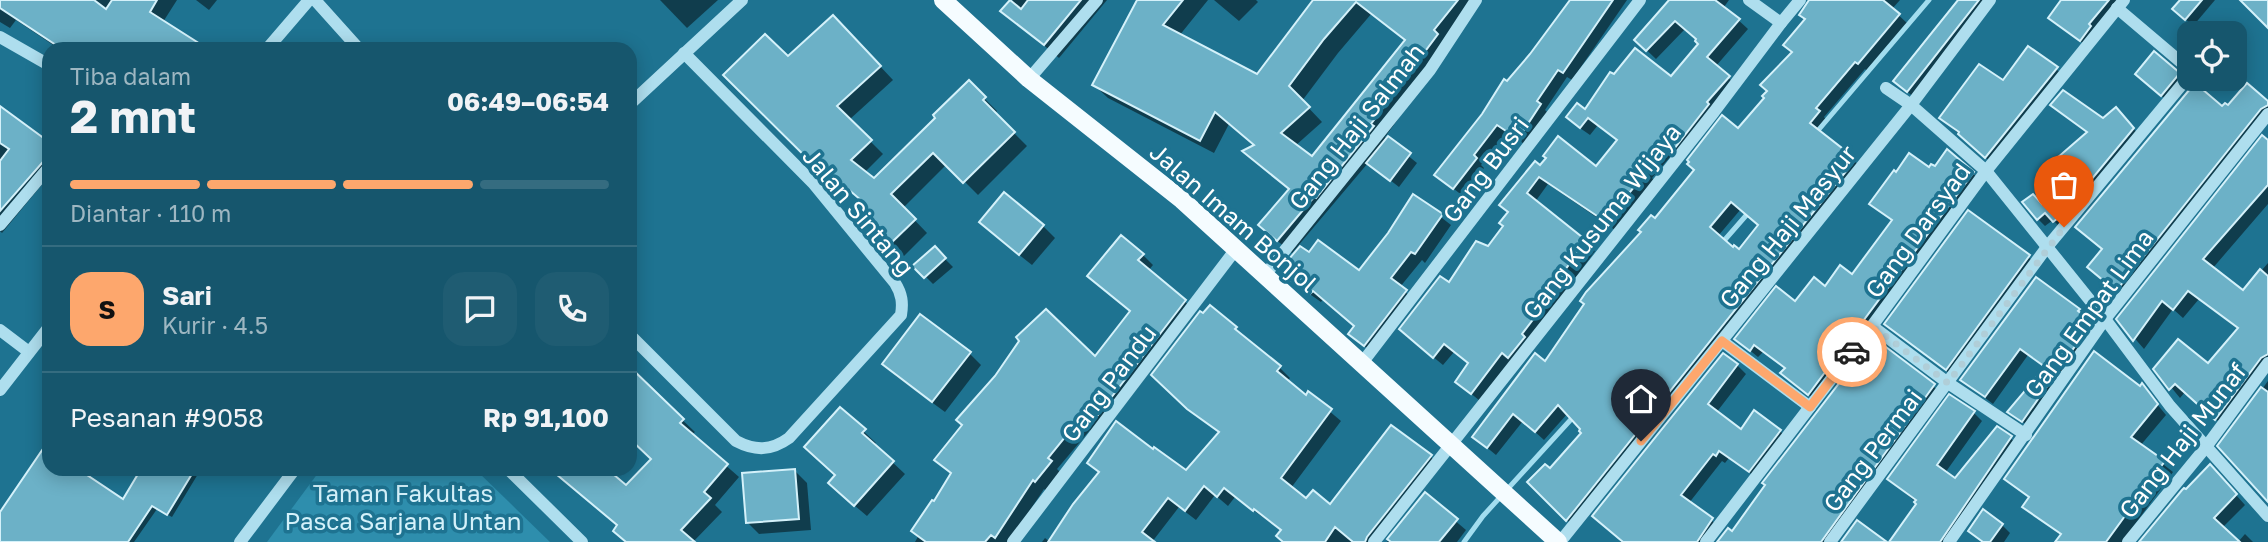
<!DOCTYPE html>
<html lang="id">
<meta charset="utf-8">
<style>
:root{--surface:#16566d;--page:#1f5c72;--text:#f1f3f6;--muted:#9eb7c2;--line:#356c80;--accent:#fda76d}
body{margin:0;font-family:"Golos Text",sans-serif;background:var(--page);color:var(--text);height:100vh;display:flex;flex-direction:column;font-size:26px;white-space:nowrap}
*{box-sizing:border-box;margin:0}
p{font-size:23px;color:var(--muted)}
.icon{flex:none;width:38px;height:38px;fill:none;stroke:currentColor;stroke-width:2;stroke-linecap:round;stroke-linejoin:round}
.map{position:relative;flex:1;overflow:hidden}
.side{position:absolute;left:42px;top:42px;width:595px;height:434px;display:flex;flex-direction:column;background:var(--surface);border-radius:21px;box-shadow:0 4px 18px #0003}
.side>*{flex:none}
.controls{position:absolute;left:2177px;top:21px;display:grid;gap:14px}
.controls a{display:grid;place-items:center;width:70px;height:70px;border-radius:14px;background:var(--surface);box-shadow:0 4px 18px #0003;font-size:35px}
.pin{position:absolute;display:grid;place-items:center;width:60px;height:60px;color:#fff;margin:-72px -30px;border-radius:50% 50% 50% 0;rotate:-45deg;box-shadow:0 0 7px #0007}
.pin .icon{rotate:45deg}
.courier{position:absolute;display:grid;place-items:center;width:70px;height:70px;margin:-35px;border:5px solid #fda76d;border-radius:50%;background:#fff;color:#222;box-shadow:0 2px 9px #0007}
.headline em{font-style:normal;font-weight:700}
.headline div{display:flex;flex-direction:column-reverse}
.headline{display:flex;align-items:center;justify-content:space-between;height:119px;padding:0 28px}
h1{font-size:46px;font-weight:700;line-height:52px}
.bar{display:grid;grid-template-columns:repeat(4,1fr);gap:10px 7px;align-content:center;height:84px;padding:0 28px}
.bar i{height:9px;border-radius:5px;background:var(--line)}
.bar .active{background:var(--accent)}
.bar p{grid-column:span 4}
.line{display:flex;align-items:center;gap:18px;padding:0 28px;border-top:2px solid var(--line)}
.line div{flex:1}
.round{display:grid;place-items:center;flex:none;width:74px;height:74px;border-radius:21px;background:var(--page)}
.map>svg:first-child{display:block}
.green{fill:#2e8ead}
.shadow{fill:#0007;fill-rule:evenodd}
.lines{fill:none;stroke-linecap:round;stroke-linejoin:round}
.stream{stroke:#a2ddef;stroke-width:5}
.building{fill:#6cb1c7;stroke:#d4f1fa;stroke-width:2;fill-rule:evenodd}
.minor{stroke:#aedeee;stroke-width:12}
.major{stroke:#f5fcff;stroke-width:18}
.done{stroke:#b0ced8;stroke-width:7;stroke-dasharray:0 12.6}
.route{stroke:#fda76d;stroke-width:9}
.labels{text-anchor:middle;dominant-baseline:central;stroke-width:7;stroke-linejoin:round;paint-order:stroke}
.street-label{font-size:24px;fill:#fff;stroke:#1e7391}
.park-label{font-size:24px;fill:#d4f1fa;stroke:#1e7391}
</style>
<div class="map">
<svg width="2268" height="542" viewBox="0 0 2268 542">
<rect width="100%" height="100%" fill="#1e7391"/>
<path class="green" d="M321,469H475L550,542H267Z"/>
<g class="shadow">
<path d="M0,0H177L163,22L209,49H59L16,20L10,28L0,22Z"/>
<path d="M196,0H217L209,10Z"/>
<path d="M660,0H718L687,28Z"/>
<path d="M1013,0H1107L1059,58L1003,11Z"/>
<path d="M1135,0H1208L1179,36L1257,76L1314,0H1356L1366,10L1374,0H1482L1450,48L1385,137L1417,163L1399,187L1368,163L1292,253L1274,238L1290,191L1245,152L1255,146L1229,124L1214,153L1108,98L1094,85L1138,2ZM1372,13L1406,42L1312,158L1295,146L1322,122L1302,101L1338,53Z"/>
<path d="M1214,0H1256L1258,2L1239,21Z"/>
<path d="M1572,0H1627L1572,80L1567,77L1545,110L1549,114L1527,146L1507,132L1481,165L1484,168L1463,196L1436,175Z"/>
<path d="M1671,0H1729L1724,7L1748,29L1716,66L1737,86L1684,156L1676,150L1652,178L1655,181L1615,230L1548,184L1535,202L1595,251L1550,313L1480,401L1457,382L1470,364L1454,352L1443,365L1410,338L1449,284L1488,248L1540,168H1597L1619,141L1598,125L1590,135L1577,126L1585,111L1671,78L1700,44L1685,29L1656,59L1636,40Z"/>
<path d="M1810,0H1900L1892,9L1908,24L1868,72L1865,69L1824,117L1827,121L1818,132L1864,169L1575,528L1529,482L1550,470L1583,434V429L1568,413L1544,440L1523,421L1496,455L1474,437L1545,364L1655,220L1766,98L1793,53L1807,19ZM1741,209L1760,225L1740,251L1733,249L1718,236Z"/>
<path d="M1960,0H1993L1916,99L1903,88Z"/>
<path d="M2063,0H2121L2088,47L2050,18Z"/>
<path d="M2182,0H2215L2193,26L2182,16Z"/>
<path d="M846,30L893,80L849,120L883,154L864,173L874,181L938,118L969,83L997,111L995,114L1027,146L978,195L947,164L903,208L927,233L904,256L856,209L863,202L848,189L844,193L725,75L788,59Z"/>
<path d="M2028,48L2065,76L1994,165L1941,118L2003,83Z"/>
<path d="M2172,69L2187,82L2170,103L2145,82Z"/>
<path d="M2268,103V118L2125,298L2098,275L2222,109Z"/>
<path d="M2052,105L2103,120L2123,117L2141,137L2062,229L2053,220L2045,226L2038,219L2043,206L2077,179L2089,133Z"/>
<path d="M0,109L49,144V176L2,233L0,231Z"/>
<path d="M2268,142V204L2212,269L2243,292L2268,263V370L2226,428L2185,392L2180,398L2156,369L2208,366L2239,330L2199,299L2183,318L2173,309L2144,349L2118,319Z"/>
<path d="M1948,151L1981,181L1817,401L1790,381L1786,369L1763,352L1758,357L1736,339L1796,303L1853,277L1893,221L1872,204L1930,169H1935Z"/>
<path d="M1414,196L1451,225L1425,263L1422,260L1400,287L1415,301L1374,354L1350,334L1356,327L1323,299L1321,302L1301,288L1292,278L1295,275L1286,266L1309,255L1359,273L1389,234Z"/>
<path d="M1043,226L1055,238L1032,265L993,234Z"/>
<path d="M934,248L953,267L933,284L915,266Z"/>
<path d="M2018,249L2037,264L1954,377L1886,324Z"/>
<path d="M1143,255L1153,265L1148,271L1196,311L1100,437L1090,430L1057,469L1061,473L1046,491L1044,489L1009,542H915L953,474L947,470L1096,359L1132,312L1099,286Z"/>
<path d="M1210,307L1280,368L1290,378L1286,382L1306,398L1309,394L1341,421L1291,488L1307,500L1330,507L1430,456L1440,466L1381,542H1284L1282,531L1235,497L1228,506L1215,495L1196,520L1179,507L1152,542H1042L1045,538L1050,542L1100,473L1090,463L1186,472L1220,434L1163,385Z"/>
<path d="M2078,310L2099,331L2031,428L2010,412L2046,368L2028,355L1993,404L1962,380Z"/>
<path d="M1874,341L1943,394L1834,542H1719L1732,533Z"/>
<path d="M969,353L981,365L945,412L896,376L885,364Z"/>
<path d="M1737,365L1746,374L1716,413L1741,431H1780L1789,440L1758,479L1729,458L1725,463L1722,461L1689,503L1721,528L1711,542H1620L1622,540L1603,525Z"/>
<path d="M630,370L695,432L691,435L739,477L715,505L722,512L693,542H627L619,527L551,469H604L626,488L653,459L630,436Z"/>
<path d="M2268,381V498L2220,446Z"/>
<path d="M2142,386L2166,415L2140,446L2173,472L2122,542H2057L2062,536L2024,507L2030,498L2006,478Z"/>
<path d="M840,409L876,443L874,445L905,474L867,516L842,495L837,475Z"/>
<path d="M1974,413L1982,421L1945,473L1955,481L1997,428L2020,446L1952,542H1891L1918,504L1889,479Z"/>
<path d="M49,451V469H75L123,502L143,469H201L172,517L157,509L134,542H0V515Z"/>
<path d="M795,471L807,483L811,530L759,534L747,522Z"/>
<path d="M2219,476L2245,505L2222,528L2237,542H2141Z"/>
<path d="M1425,495L1466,530L1457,542H1387Z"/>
<path d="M2002,525L2010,533L2004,542H1983L1970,531Z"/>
<path d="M2245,534L2253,542H2238Z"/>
</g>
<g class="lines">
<g class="stream">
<path d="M1815,134L1929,0"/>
<path d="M1722,243L1750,211"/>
<path d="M1464,542L1483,516L1575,415"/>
</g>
</g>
<g class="building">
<path d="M0,0H94L106,9L112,0H157L150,12L208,49H62L0,8Z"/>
<path d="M1010,0L1021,9L1028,0H1081L1044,45L1000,11Z"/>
<path d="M1137,0H1183L1163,25L1257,74L1313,0H1458L1434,30L1438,34L1371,124L1374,126L1316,198L1314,197L1277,241L1258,225L1289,189L1242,151L1254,145L1215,112L1200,141L1092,85ZM1356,2L1405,40L1312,156L1281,133L1310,107L1289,86L1324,39Z"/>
<path d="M1570,0H1613L1563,73L1558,70L1537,101L1541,104L1518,139L1497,125L1474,155L1477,158L1453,189L1434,175L1482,114L1504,79L1507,81L1530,54Z"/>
<path d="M1669,0H1715L1740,19L1707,57L1730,76L1707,102L1709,104L1674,149L1666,142L1644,169L1647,171L1606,222L1539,177L1527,193L1587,241L1565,270L1567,271L1542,303L1544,305L1522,334L1525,337L1508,358L1502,353L1471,394L1455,382L1468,363L1444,344L1433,358L1399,329L1440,276L1449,282L1476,241L1488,246L1503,226L1499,223L1508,212L1499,205L1535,161L1540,165L1546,158L1543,156L1558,136L1596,166L1617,140L1588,118L1580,128L1566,117L1577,103L1585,109L1610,72L1614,74L1635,48L1671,76L1698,44L1695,41L1696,39L1675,21L1646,51L1634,40Z"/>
<path d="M1809,0H1883L1900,14L1858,64L1855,62L1816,108L1820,111L1810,123L1856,159L1566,521L1527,482L1545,464L1550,468L1581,433L1579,431L1580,429L1558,405L1535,432L1513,414L1487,448L1472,437L1535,353L1545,361L1584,304L1580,301L1586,292L1641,232L1638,230L1651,215L1655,218L1694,170L1687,164L1689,162L1687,160L1722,115L1738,128L1764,98L1762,96L1767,91L1760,85L1792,52L1783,45L1805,19L1799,15ZM1731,202L1758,225L1739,249L1734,245L1733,247L1710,227Z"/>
<path d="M1958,0H1979L1907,92L1893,81Z"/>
<path d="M2061,0H2109L2089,24L2091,26L2080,41L2048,18Z"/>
<path d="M2180,0H2202L2185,20L2172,9Z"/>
<path d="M2240,0H2268V28Z"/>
<path d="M833,15L881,66L837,106L872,140L851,160L874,178L935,118L933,115L969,80L986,97L983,100L1015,132L963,183L933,153L891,194L916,219L890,244L854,209L862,201L834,177L830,181L723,75L765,34L788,56Z"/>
<path d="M2028,46L2058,67L1985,158L1958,134L1959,132L1939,118L1979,64L2003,80Z"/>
<path d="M2154,51L2180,73L2161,96L2135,74Z"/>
<path d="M2195,83L2222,106L2225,103L2228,105L2247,83L2268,101V105L2261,109L2116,291L2087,267L2102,249L2075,227Z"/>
<path d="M2063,90L2103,118L2116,107L2134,128L2062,215L2053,222L2045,213L2037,220L2022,202L2033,194L2042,204L2075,178L2057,158L2087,132L2050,105Z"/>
<path d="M0,106L49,142V155L0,211V161L9,149L0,143Z"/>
<path d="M2262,135L2268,140V185L2203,259L2243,290L2260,269L2268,276V354L2261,358L2215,420L2175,384L2169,390L2153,369L2178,339L2208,363L2238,328L2188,291L2173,310L2162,301L2133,341L2116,319Z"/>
<path d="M1388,136L1411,153L1390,181L1366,163Z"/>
<path d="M1947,149L1974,172L1808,395L1780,373L1785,368L1754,345L1750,351L1734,339L1776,286L1795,301L1814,277L1825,286L1840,265L1852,274L1892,220L1869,204L1894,170L1896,172L1909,153L1929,167L1931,164L1935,166Z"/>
<path d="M1004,192L1044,225L1019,255L979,222Z"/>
<path d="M1413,194L1443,214L1415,254L1411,252L1391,278L1407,290L1364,346L1348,334L1354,326L1313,291L1310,294L1289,279L1293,273L1283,266L1300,246L1309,252L1318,240L1359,270L1388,233Z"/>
<path d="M1968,210L2030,255L1946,370L1884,324Z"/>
<path d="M1121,235L1144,254L1138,260L1186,300L1088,428L1078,421L1048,458L1052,461L1035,482L1033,480L995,538L991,535L985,542H926L911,531L932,500L934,501L951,473L934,460L962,425L956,420L995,376L1019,341L1016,337L1046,309L1095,356L1130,311L1087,276Z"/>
<path d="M935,246L946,258L924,278L912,266Z"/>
<path d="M2036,277L2080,309L2078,311L2092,322L2022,422L2007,412L2045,367L2020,349L1985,397L1960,380Z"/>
<path d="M1210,305L1237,327L1235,329L1281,366L1277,371L1306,395L1308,391L1332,409L1281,478L1306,498L1313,490L1330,504L1391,425L1432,455L1367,537L1365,542H1353L1335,527L1325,542H1283L1276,536L1281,530L1254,509L1253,511L1224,488L1217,497L1204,486L1185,511L1168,498L1142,532L1155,542H1048L1073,504L1099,472L1087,463L1116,421L1153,449L1154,447L1186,470L1219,432L1187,409L1151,375L1200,311L1203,313Z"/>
<path d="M920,314L971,352L932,402L882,364Z"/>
<path d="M1874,338L1935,384L1821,542H1717L1728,528L1732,531L1765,485L1762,483Z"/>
<path d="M2094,351L2140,386L2142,383L2158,404L2131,437L2165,461L2106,542H2055L2061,534L2022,507L2029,497L2004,479Z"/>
<path d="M1723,353L1738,364L1708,404L1741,429L1754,410L1781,430L1749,472L1719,451L1716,456L1713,454L1681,495L1713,518L1697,542H1623L1592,516Z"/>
<path d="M630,367L684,419L680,423L728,464L704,492L711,498L681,530L695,542H626L613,531L617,525L550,469H607L626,485L651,459L630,439Z"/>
<path d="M2261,387L2268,392V502L2217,446Z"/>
<path d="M1949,394L1975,411L1937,465L1955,478L1997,426L2012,436L1940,542H1889L1916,504L1914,502L1916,500L1887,479Z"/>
<path d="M840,407L866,429L862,433L894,461L854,506L828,483L835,475L804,447Z"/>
<path d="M49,440V469H78L123,499L141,469H195L167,515L152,506L128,542H0V512Z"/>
<path d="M2210,464L2237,494L2214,518L2240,542H2139L2182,490L2184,488L2186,489Z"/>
<path d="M795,469L799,519L746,523L742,473Z"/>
<path d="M1425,492L1458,519L1439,542H1391L1387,539Z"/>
<path d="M1983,509L2003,524L1990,542H1983L1968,531Z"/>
<path d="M1857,520L1887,542H1841Z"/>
</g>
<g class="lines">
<g class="minor">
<path d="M315,0L359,49"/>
<path d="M1749,0L1781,23L1800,0"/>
<path d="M2117,8L2189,69"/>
<path d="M0,37L49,65"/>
<path d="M267,49L309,0"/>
<path d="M1029,79L1097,0"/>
<path d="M1886,88L1911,105L1986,171L2105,319L2170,406L2268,516"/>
<path d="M630,104L742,0"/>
<path d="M0,225L49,167"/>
<path d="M1265,275L1430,70L1476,0"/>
<path d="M1872,326L1948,383L2026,435"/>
<path d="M0,330L29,352"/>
<path d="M630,335L736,441C755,451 771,451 789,438L901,315C903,303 902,294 895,283L813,183L684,53"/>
<path d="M1722,341L1810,407"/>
<path d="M1362,363L1640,0"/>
<path d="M0,390L49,327"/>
<path d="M508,469L582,542"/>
<path d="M240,542L295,469"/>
<path d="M1013,542L1236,249"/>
<path d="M1374,542L1714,112L1781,23"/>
<path d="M1560,542L1911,105L1990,0"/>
<path d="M1706,542L1872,326L1986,171L2124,0"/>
<path d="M1830,542L2047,247L2189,76"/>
<path d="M1949,542L2105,319L2268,114"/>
<path d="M2128,542L2206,447L2268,363"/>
</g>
<path class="major" d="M943,0L1029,79L1182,200L1558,542"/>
</g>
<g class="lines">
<path class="done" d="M1852,352L1872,326L1948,383L2064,227"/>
<path class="route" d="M1641,441L1722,341L1810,407L1852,352"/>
</g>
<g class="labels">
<g class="street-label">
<text transform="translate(1356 126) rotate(-52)">Gang Haji Salmah</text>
<text transform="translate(1485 169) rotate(-53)">Gang Busri</text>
<text transform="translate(859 211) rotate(50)">Jalan Sintang</text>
<text transform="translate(1234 217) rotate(41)">Jalan Imam Bonjol</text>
<text transform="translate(1601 221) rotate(-52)">Gang Kusuma Wijaya</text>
<text transform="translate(1787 226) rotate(-51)">Gang Haji Masyur</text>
<text transform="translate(1917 230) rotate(-54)">Gang Darsyad</text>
<text transform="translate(2088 313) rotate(-54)">Gang Empat Lima</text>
<text transform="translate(1108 383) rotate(-53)">Gang Pandu</text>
<text transform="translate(2182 440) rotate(-52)">Gang Haji Munaf</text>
<text transform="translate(1872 450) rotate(-53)">Gang Permai</text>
</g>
<g class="park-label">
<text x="403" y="492">Taman Fakultas<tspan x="403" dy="28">Pasca Sarjana Untan</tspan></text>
</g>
</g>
</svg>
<div class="controls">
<a><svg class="icon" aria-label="locate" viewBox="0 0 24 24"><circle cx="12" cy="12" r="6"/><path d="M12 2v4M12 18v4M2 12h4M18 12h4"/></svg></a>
</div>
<div class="pin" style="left:2064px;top:227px;background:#ea580c"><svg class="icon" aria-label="bag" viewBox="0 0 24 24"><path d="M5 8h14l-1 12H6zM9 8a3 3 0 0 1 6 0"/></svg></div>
<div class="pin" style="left:1641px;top:441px;background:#1f2937"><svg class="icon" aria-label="home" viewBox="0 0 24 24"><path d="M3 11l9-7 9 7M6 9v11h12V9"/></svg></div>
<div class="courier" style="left:1852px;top:352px"><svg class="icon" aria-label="car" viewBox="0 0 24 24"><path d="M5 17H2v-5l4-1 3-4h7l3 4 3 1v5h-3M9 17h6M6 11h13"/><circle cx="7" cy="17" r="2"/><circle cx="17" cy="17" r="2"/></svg></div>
<section class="side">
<div class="headline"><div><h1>2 mnt</h1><p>Tiba dalam</p></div><em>06:49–06:54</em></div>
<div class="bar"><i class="active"></i><i class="active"></i><i class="active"></i><i></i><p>Diantar · 110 m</p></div>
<div class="line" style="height:126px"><b class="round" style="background:var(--accent);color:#111">S</b><div><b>Sari</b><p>Kurir · 4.5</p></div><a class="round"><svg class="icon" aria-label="chat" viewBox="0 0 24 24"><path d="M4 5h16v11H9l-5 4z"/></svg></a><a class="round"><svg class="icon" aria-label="phone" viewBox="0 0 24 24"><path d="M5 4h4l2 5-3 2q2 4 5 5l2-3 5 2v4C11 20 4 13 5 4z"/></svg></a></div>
<div class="line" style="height:91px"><div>Pesanan #9058</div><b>Rp 91,100</b></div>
</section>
</div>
